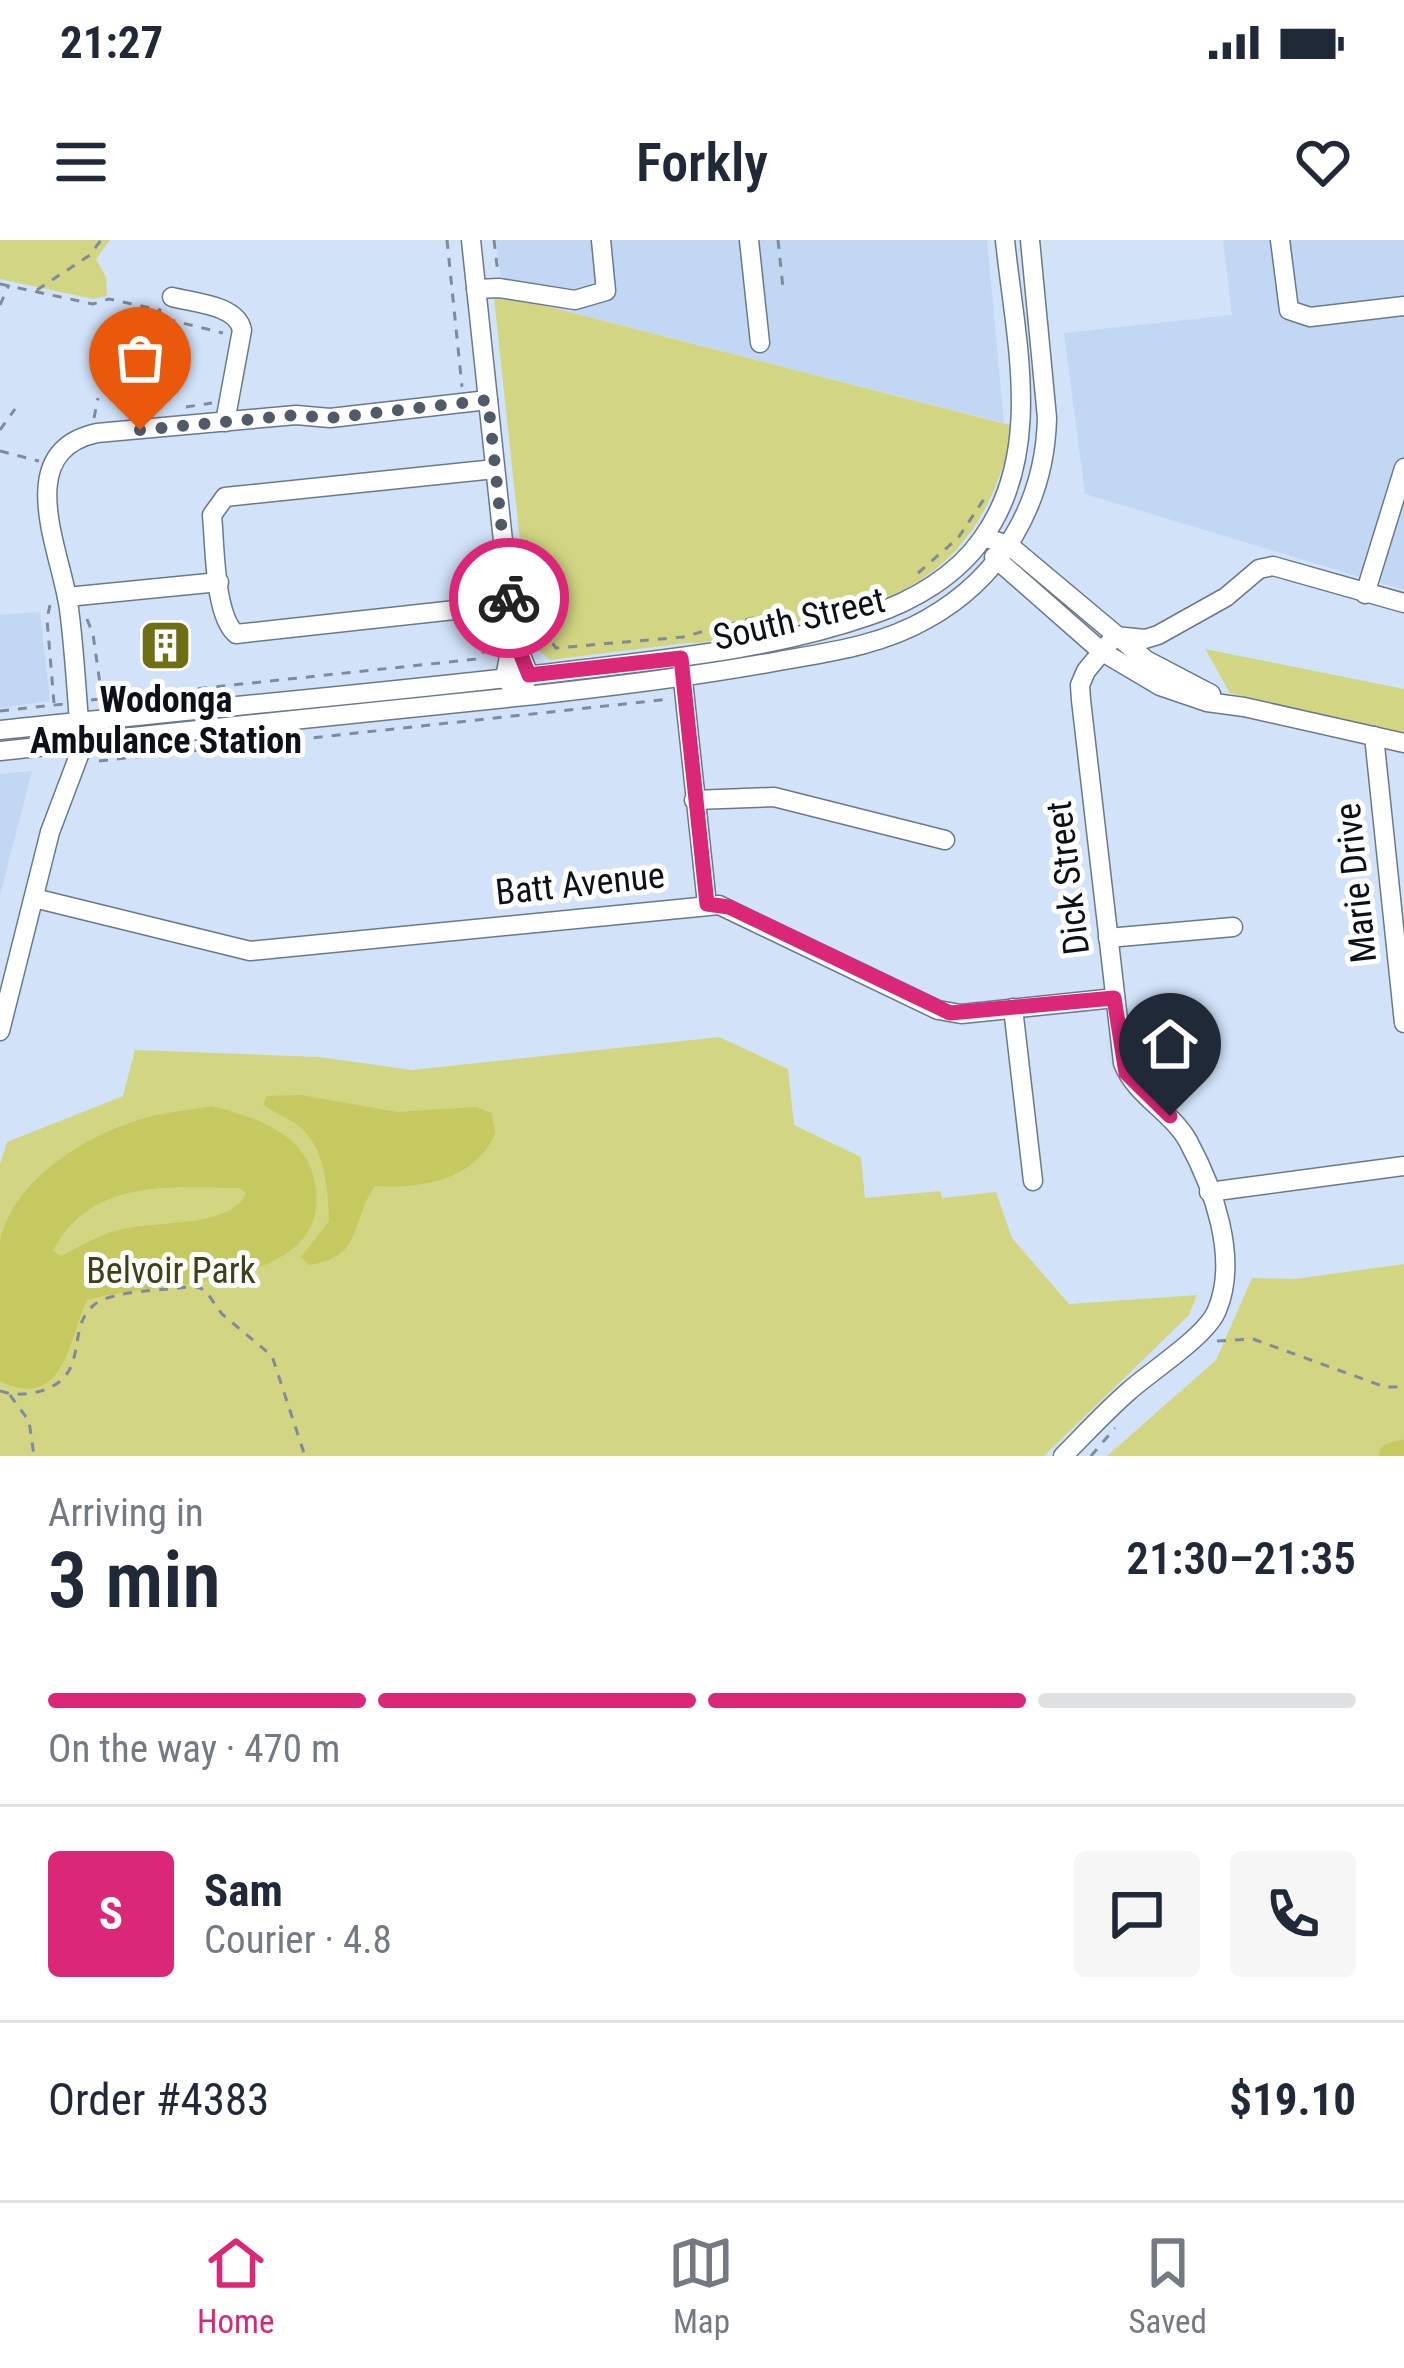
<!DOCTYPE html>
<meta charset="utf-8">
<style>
:root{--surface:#fff;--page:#f6f6f7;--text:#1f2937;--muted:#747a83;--line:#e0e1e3;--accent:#db2777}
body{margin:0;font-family:"Roboto Condensed",sans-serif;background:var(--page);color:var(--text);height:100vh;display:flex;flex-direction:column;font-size:45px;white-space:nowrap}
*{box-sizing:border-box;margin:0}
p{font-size:39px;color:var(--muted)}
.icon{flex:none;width:66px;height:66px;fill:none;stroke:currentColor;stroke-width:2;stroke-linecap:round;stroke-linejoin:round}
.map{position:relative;height:1216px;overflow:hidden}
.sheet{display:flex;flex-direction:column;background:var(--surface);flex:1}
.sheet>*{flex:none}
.pin{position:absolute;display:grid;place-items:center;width:102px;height:102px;color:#fff;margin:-123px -51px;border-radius:50% 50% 50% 0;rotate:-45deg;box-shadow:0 0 12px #0007}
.pin .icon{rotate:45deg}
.courier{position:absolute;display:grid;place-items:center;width:120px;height:120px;margin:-60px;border:9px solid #db2777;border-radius:50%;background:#fff;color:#222;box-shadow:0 3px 15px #0007}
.headline em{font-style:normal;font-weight:600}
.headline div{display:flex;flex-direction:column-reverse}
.headline{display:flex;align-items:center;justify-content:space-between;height:204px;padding:0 48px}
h1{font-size:78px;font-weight:600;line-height:90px}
.bar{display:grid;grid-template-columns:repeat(4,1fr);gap:18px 12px;align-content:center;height:144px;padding:0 48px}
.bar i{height:15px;border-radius:9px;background:var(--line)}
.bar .active{background:var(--accent)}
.bar p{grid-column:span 4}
.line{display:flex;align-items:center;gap:30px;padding:0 48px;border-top:3px solid var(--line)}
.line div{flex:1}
.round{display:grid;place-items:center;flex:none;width:126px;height:126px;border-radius:12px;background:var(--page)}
.status{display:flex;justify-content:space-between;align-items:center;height:84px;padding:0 60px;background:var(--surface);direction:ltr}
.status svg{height:33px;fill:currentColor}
header{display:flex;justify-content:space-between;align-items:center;height:156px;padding:0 48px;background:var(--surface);font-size:54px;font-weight:600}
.tabs{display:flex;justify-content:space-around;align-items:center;height:168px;border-top:3px solid var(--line);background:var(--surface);font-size:33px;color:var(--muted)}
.tabs a{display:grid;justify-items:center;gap:6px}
.tabs .active{color:var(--accent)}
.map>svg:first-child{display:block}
.built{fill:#c1d7f3}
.green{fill:#d2d683}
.water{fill:#c6c95f;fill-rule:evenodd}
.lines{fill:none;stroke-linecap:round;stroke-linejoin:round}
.river{stroke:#c6c95f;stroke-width:27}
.minor-casing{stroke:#69798c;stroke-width:21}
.path{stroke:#7f8b9b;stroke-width:3;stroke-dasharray:9 9;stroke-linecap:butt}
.minor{stroke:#fff;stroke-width:18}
.done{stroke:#515a67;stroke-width:12;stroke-dasharray:0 21.6}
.route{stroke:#db2777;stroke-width:15}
.labels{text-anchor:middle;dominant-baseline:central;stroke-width:10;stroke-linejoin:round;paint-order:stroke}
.street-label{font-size:36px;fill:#0c1119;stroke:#fff}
.poi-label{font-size:36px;font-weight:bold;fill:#0c1119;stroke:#fff}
.park-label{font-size:36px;fill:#404014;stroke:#fff}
</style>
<div class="status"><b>21:27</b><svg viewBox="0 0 49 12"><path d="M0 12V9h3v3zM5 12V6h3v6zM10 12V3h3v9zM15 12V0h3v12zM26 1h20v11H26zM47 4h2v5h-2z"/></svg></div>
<header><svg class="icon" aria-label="menu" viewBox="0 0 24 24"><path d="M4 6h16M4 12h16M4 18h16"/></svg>Forkly<svg class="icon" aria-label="heart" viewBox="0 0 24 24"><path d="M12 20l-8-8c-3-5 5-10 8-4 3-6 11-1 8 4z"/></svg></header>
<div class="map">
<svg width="1404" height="1216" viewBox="0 0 1404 1216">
<rect width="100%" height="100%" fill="#d2e3f9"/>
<g class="built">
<path d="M496,0H987L1004,183L503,55Z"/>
<path d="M1223,0H1404V350L1085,254L1064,93L1232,75Z"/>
<path d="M40,372L50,461L0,468V375Z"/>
<path d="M32,531L0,655V534Z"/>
</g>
<g class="green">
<path d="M0,0H110L96,19L106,37L107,56L93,59L0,39Z"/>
<path d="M503,55L1014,186C987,305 932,355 812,380C800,383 787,380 775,382C744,388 719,405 687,403L550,420L534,406L517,326L521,311L494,58Z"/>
<path d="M1205,409L1404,449V495L1230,453Z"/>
<path d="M719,797L788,829L794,885L861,917L865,958L940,951L942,958L996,952L1012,998L1069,1064L1197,1055L1189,1075L1044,1216H0V924L7,902L123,856L135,810L319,817L412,830Z"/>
<path d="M1404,1024V1216H1107L1216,1120L1252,1038L1295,1039Z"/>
</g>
<g class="water">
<path d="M301,855L397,872L476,867L492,873L495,893C477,940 420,949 375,946C349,983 365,1017 308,1025L301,1017L329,981C328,948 325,904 296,884C284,876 274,873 263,864L267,856Z"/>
<path d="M211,866C251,876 301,891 313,935C345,1054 152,1039 87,1060C68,1100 65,1172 0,1141C0,1100 0,1041 0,1003C11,937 97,888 157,875C175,871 193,870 211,866ZM239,948L246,953C232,988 155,981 122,989C101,994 81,1006 61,1016L53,1011C91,938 168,947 239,948Z"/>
</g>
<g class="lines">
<path class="river" d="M1392,1216L1404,1213"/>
<defs>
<g id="minor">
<path d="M471,0L513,395L529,435L524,445"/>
<path d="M749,0L760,103"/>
<path d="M1280,0L1289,70L1310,77L1404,66"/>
<path d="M476,49L499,48L575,60L606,51L601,0"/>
<path d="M172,57C195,63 237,65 242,90L225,182"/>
<path d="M495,229L225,257L212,275C215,305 214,375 236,394L510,364"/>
<path d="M984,297L1010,306L1146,420L1211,454"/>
<path d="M994,317L1101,411L1160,446L1207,462L1244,467L1404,503"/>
<path d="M1365,354L1404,228"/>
<path d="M67,357L219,342"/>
<path d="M682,431L707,664"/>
<path d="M510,444L505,438L513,395"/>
<path d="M79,481C76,444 74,406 69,369C62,313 10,212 97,193L296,175L330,178L488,160"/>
<path d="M0,490C186,470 373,454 560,432C664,419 771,410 871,375C913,361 956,336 982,299C1045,212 1015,99 1005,0"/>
<path d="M1374,496L1404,783"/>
<path d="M0,511C178,492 357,473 535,455C617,446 698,436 779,421C830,412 882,405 927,379C1002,337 1045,263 1047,178L1030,0"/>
<path d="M694,560L774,557L945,600"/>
<path d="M34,658L250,711L719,665L938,770L961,774L1115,758"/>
<path d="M1108,698L1233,687"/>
<path d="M1013,768L1033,941"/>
<path d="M0,791L50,592L84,502"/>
<path d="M1209,952L1404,926"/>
<path d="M1063,1216C1085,1194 1106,1171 1129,1151C1151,1131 1207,1096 1217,1070C1239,1018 1213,947 1188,901C1171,871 1135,855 1123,823L1081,460L1080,445L1086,431L1115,396L1145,399L1158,395L1226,357L1259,329L1273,326L1404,363"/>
</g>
</defs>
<use href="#minor" class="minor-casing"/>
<g class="path">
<path d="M447,0L462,147"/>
<path d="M494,0L498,34"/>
<path d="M778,0L783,48"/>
<path d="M0,44L93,64L109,59L160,70L158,77L223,93"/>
<path d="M37,50L90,15L101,0"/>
<path d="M0,65L9,45"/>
<path d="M186,167L212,163"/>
<path d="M94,178L98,158"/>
<path d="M0,190L15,169"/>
<path d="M0,211L39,221"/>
<path d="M526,300L543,390L556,408L683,397L760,376L808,373L849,363"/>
<path d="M918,333L958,298L986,256"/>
<path d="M50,365L47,379L54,463"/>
<path d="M87,379L93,394L102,458"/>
<path d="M91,460L477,419L490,405L489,397H497"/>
<path d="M0,471L64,464"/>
<path d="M99,521L670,459"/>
<path d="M1217,1101L1253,1099L1385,1147H1404"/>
<path d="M0,1151C13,1155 23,1155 37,1152C93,1138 64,1089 94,1065C114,1049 168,1051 194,1046L205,1050L222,1074L272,1116L305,1216"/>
<path d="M10,1155L29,1181L34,1216"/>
<path d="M1091,1216L1115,1188"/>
</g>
<use href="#minor" class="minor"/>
</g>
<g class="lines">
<path class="done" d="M140,190L296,175L330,178L488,160L509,358"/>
<path class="route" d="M509,358L513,395L529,435L681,418L707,664L729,667L950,773L1114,758L1126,833L1170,876"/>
</g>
<defs>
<symbol id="building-square" viewBox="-11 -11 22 22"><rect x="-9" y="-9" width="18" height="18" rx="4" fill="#6e6f12" stroke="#fff"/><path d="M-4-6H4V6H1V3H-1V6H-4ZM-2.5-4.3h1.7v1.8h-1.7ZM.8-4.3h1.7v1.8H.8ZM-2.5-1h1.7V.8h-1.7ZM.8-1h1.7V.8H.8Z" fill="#fff"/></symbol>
</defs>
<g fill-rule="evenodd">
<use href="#building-square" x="136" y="376" width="59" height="59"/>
</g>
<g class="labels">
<g class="street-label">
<text transform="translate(799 379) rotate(-13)">South Street</text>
<text transform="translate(1068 638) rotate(-97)">Dick Street</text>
<text transform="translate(1356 643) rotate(-96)">Marie Drive</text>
<text transform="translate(580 644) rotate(-6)">Batt Avenue</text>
</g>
<g class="poi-label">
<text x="166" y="460">Wodonga<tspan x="166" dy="41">Ambulance Station</tspan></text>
</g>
<g class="park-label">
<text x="171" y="1031">Belvoir Park</text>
</g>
</g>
</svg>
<div class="pin" style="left:140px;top:190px;background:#ea580c"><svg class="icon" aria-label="bag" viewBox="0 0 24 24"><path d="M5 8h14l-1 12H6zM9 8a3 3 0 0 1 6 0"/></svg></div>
<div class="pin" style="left:1170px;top:876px;background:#1f2937"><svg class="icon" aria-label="home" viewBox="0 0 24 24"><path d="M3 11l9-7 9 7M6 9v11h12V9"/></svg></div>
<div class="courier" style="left:509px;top:358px"><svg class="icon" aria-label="bike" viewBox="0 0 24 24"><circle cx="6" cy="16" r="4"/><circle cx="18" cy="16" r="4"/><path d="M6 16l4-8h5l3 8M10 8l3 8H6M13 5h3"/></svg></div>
</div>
<section class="sheet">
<div class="headline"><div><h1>3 min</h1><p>Arriving in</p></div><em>21:30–21:35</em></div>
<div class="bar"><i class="active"></i><i class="active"></i><i class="active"></i><i></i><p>On the way · 470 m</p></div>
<div class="line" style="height:216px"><b class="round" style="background:var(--accent);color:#fff">S</b><div><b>Sam</b><p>Courier · 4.8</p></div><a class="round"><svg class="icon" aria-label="chat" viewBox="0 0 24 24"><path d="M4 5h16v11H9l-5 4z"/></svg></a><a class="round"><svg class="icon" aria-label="phone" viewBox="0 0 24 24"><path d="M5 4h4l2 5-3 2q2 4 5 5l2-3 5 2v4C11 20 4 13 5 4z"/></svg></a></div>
<div class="line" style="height:156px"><div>Order #4383</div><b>$19.10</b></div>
</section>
<nav class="tabs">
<a class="active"><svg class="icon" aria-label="home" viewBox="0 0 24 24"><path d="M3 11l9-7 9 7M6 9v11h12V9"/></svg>Home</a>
<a><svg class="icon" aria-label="map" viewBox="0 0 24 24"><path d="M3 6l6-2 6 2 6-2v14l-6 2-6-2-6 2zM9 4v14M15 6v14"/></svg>Map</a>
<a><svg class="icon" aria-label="saved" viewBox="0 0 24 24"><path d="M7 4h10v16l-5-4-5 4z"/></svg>Saved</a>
</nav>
